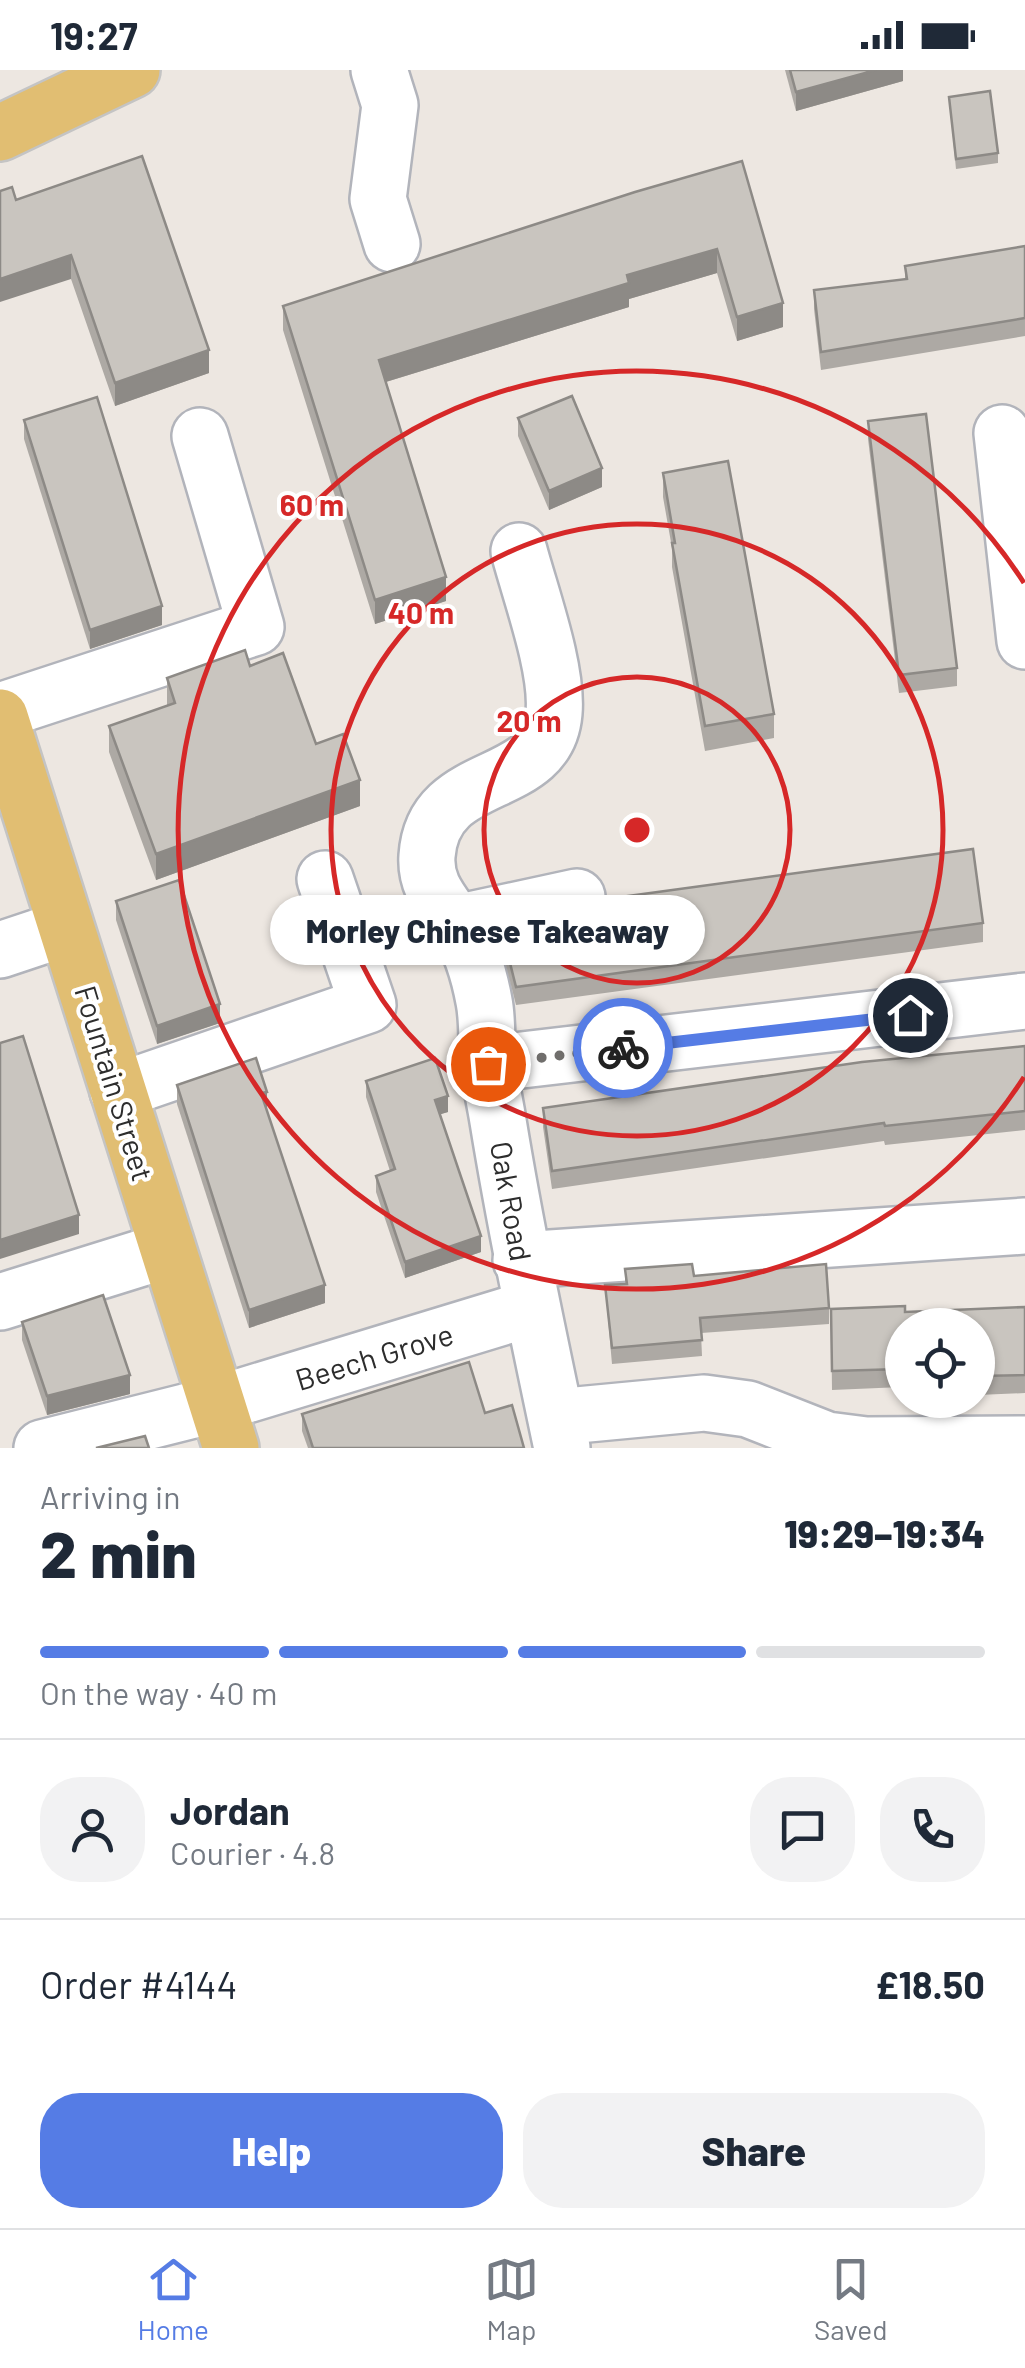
<!DOCTYPE html>
<meta charset="utf-8">
<style>
:root{--surface:#fff;--page:#f2f2f3;--text:#1f2937;--muted:#747a83;--line:#e0e1e3;--accent:#557ce5}
body{margin:0;font-family:Barlow,sans-serif;background:var(--page);color:var(--text);height:100vh;display:flex;flex-direction:column;font-size:38px;white-space:nowrap}
*{box-sizing:border-box;margin:0}
p{font-size:32px;color:var(--muted)}
.icon{flex:none;width:55px;height:55px;fill:none;stroke:currentColor;stroke-width:2;stroke-linecap:round;stroke-linejoin:round}
.map{position:relative;height:1378px;overflow:hidden}
.side{display:flex;flex-direction:column;background:var(--surface);flex:1}
.side>*{flex:none}
.buttons{position:absolute;left:885px;top:1238px;display:grid;gap:20px}
.buttons a{display:grid;place-items:center;width:110px;height:110px;border-radius:50%;background:var(--surface);box-shadow:0 2px 8px #0004;font-size:50px}
.pin{position:absolute;display:grid;place-items:center;width:85px;height:85px;color:#fff;margin:-42px;border:5px solid #fff;border-radius:50%;box-shadow:0 2px 10px #0007}
.courier{position:absolute;display:grid;place-items:center;width:100px;height:100px;margin:-50px;border:8px solid #557ce5;border-radius:50%;background:#fff;color:#222;box-shadow:0 2px 12px #0007}
.bubble{position:absolute;height:70px;border-radius:35px;background:var(--surface);box-shadow:0 2px 8px #0004;font-size:32px;font-weight:800;line-height:70px;text-align:center}
.head em{font-style:normal;font-weight:800}
.head div{display:flex;flex-direction:column-reverse}
.head{display:flex;align-items:center;justify-content:space-between;height:170px;padding:0 40px}
h1{font-size:65px;font-weight:800;line-height:75px}
.bar{display:grid;grid-template-columns:repeat(4,1fr);gap:15px 10px;align-content:center;height:120px;padding:0 40px}
.bar i{height:12px;border-radius:8px;background:var(--line)}
.bar .on{background:var(--accent)}
.bar p{grid-column:span 4}
.line{display:flex;align-items:center;gap:25px;padding:0 40px;border-top:2px solid var(--line)}
.line div{flex:1}
.round{display:grid;place-items:center;flex:none;width:105px;height:105px;border-radius:40px;background:var(--page)}
.action{display:flex;gap:20px;margin-top:auto;padding:20px 40px}
.action a{flex:1;height:115px;border-radius:40px;background:var(--accent);color:#fff;font-size:40px;font-weight:800;line-height:115px;text-align:center}
.action a+a{background:var(--page);color:var(--text)}
.status{display:flex;justify-content:space-between;align-items:center;height:70px;padding:0 50px;background:var(--surface);direction:ltr}
.status svg{height:28px;fill:currentColor}
.tab-bar{display:flex;justify-content:space-around;align-items:center;height:140px;border-top:2px solid var(--line);background:var(--surface);font-size:28px;color:var(--muted)}
.tab-bar a{display:grid;justify-items:center;gap:5px}
.tab-bar .on{color:var(--accent)}
.map>svg:first-child{display:block}
.lines{fill:none;stroke-linecap:round;stroke-linejoin:round}
.minor-casing{stroke:#b2b4bb;stroke-width:60}
.major-casing{stroke:#c4c4c4;stroke-width:60}
.minor{stroke:#fff;stroke-width:55}
.major{stroke:#e1be72;stroke-width:55}
.wall{fill:#ada9a4}
.shaded-wall{fill:#8d8a86}
.building{fill:#c9c5bf;stroke:#8d8a86;stroke-width:2.5}
.done{stroke:#706e6c;stroke-width:10;stroke-dasharray:0 18}
.route{stroke:#557ce5;stroke-width:12}
.ring{fill:none;stroke:#d62828;stroke-width:5}
.labels{text-anchor:middle;dominant-baseline:central;stroke-width:8;stroke-linejoin:round;paint-order:stroke}
.street-label{font-size:30px;fill:#2d2d2d;stroke:#fff}
.centre{fill:#d62828;stroke:#fff;stroke-width:5}
.ring-label{font-size:30px;text-anchor:middle;font-weight:bold;fill:#d62828;stroke:#fff;stroke-width:8;stroke-linejoin:round;paint-order:stroke}
</style>
<div class="status"><b>19:27</b><svg viewBox="0 0 49 12"><path d="M0 12V9h3v3zM5 12V6h3v6zM10 12V3h3v9zM15 12V0h3v12zM26 1h20v11H26zM47 4h2v5h-2z"/></svg></div>
<div class="map">
<svg width="1025" height="1378" viewBox="0 0 1025 1378">
<rect width="100%" height="100%" fill="#ede7e1"/>
<g class="lines">
<defs>
<g id="minor">
<path d="M379,0L390,35L378,129L392,174"/>
<path d="M1002,363L1025,571"/>
<path d="M519,481C531,526 558,599 554,643C547,725 433,695 427,786C425,815 441,831 456,853C471,877 479,904 484,931C488,951 486,972 488,992C490,1011 495,1032 498,1051C516,1161 539,1269 562,1378"/>
<path d="M0,641L256,557L200,366"/>
<path d="M456,853L577,827"/>
<path d="M0,880L66,858"/>
<path d="M488,994L1025,931"/>
<path d="M118,1021L368,935L325,809"/>
<path d="M521,1190L1025,1156"/>
<path d="M0,1232L167,1180"/>
<path d="M556,1347L704,1333L748,1339L827,1370L866,1375L1025,1374"/>
<path d="M42,1378L217,1334L532,1238"/>
</g>
<g id="major">
<path d="M0,63L132,0"/>
<path d="M0,647L231,1378"/>
</g>
</defs>
<use href="#minor" class="minor-casing"/>
<use href="#major" class="major-casing"/>
<use href="#minor" class="minor"/>
<use href="#major" class="major"/>
</g>
<g class="wall">
<path d="M785,0H903V11L796,41Z"/>
<path d="M949,27L998,83V93L956,99Z"/>
<path d="M742,91L783,257L737,271L717,203L629,229V237L386,312L446,531L375,554L283,260V236Z"/>
<path d="M16,130L209,303L115,336L71,209Z"/>
<path d="M1025,176V266L821,300L814,239V220L905,209V196Z"/>
<path d="M518,348L602,417L549,440L518,366Z"/>
<path d="M24,350L162,555L90,579L24,369Z"/>
<path d="M868,351L957,598V616L899,623L868,369Z"/>
<path d="M663,403L774,644V668L705,681L672,497V478L663,427Z"/>
<path d="M250,596L316,674L360,736L156,810L109,682V656L167,636V608Z"/>
<path d="M116,831L220,953L157,974L116,850Z"/>
<path d="M983,853V872L516,935L501,875V857Z"/>
<path d="M1025,976V1060L885,1075L884,1071L552,1119L543,1057V1038Z"/>
<path d="M366,1011L448,1042L440,1044L481,1182L405,1208L376,1122V1106L390,1101L366,1027Z"/>
<path d="M177,1015L267,1040L325,1233L249,1258L177,1034Z"/>
<path d="M625,1199L694,1206L829,1238V1254L701,1263L702,1286L612,1294L605,1215L625,1214Z"/>
<path d="M1025,1237V1323L978,1325V1255H902V1317L832,1320L831,1239L905,1242Z"/>
<path d="M22,1252L130,1324L47,1345L22,1270Z"/>
<path d="M485,1343L524,1378H308L302,1361V1344Z"/>
</g>
<g class="shaded-wall">
<path d="M876,0H903V11L796,41V22Z"/>
<path d="M717,179V203L629,229V237L379,314V290L627,205Z"/>
<path d="M71,185V209L0,232V209Z"/>
<path d="M783,233V257L737,271V247Z"/>
<path d="M209,280V303L115,336V313Z"/>
<path d="M602,398V417L549,440V421Z"/>
<path d="M446,507V531L375,554V530Z"/>
<path d="M162,536V555L90,579V560Z"/>
<path d="M360,710V736L156,810V784Z"/>
<path d="M220,934V953L157,974V956Z"/>
<path d="M267,1022V1040L261,1023Z"/>
<path d="M448,1026V1042L435,1046V1030Z"/>
<path d="M79,1145V1164L0,1189V1170Z"/>
<path d="M481,1166V1182L405,1208V1192Z"/>
<path d="M325,1215V1233L249,1258V1240Z"/>
<path d="M130,1305V1324L47,1345V1326Z"/>
</g>
<g class="building">
<path d="M790,0H876L796,22Z"/>
<path d="M990,21L998,83L956,89L949,27Z"/>
<path d="M142,86L209,280L115,313L71,185L0,209V121L12,117L16,130Z"/>
<path d="M742,91L783,233L737,247L717,179L627,205L629,213L379,290L446,507L375,530L283,236L635,122Z"/>
<path d="M1025,176V248L821,282L814,220L907,209L905,196Z"/>
<path d="M572,326L602,398L549,421L518,348Z"/>
<path d="M97,327L162,536L90,560L24,350Z"/>
<path d="M926,344L957,598L899,605L868,351Z"/>
<path d="M728,391L774,644L705,656L672,473H675L663,403Z"/>
<path d="M245,580L250,596L283,583L316,674L343,664L360,710L156,784L109,656L175,633L167,608Z"/>
<path d="M973,779L983,853L516,917L501,857L584,839L599,830Z"/>
<path d="M179,810L220,934L157,956L116,831Z"/>
<path d="M23,966L79,1145L0,1170V973Z"/>
<path d="M1025,976V1041L885,1056L884,1053L552,1101L543,1038L862,992Z"/>
<path d="M256,988L267,1022L261,1023L325,1215L249,1240L177,1015Z"/>
<path d="M435,988L448,1026L435,1030L481,1166L405,1192L376,1106L395,1099L366,1011Z"/>
<path d="M692,1194L694,1206L826,1194L829,1238L700,1248L702,1270L612,1278L605,1215L627,1214L625,1199Z"/>
<path d="M103,1225L130,1305L47,1326L22,1252Z"/>
<path d="M905,1236V1242L1025,1237V1305L978,1306V1255H902V1299L832,1301L831,1239Z"/>
<path d="M469,1292L485,1343L512,1335L524,1378H313L302,1344Z"/>
<path d="M145,1366L149,1378H96Z"/>
</g>
<g class="lines">
<path class="done" d="M488,994L623,978"/>
<path class="route" d="M623,978L910,945"/>
</g>
<g class="ring">
<circle cx="637" cy="760" r="153"/>
<circle cx="637" cy="760" r="306"/>
<path d="M1024 1007A459 459 0 1 1 1024 513"/>
</g>
<g class="labels">
<g class="street-label">
<text transform="translate(115 1013) rotate(73)">Fountain Street</text>
<text transform="translate(512 1131) rotate(80)">Oak Road</text>
<text transform="translate(374 1286) rotate(-17)">Beech Grove</text>
</g>
</g>
<circle cx="637" cy="760" r="15" class="centre"/>
<g class="ring-label">
<text x="312" y="446">60 m</text>
<text x="421" y="554">40 m</text>
<text x="529" y="662">20 m</text>
</g>
</svg>
<div class="buttons">
<a><svg class="icon" aria-label="locate" viewBox="0 0 24 24"><circle cx="12" cy="12" r="6"/><path d="M12 2v4M12 18v4M2 12h4M18 12h4"/></svg></a>
</div>
<div class="pin" style="left:488px;top:994px;background:#ea580c"><svg class="icon" aria-label="bag" viewBox="0 0 24 24"><path d="M5 8h14l-1 12H6zM9 8a3 3 0 0 1 6 0"/></svg></div>
<div class="pin" style="left:910px;top:945px;background:#1f2937"><svg class="icon" aria-label="home" viewBox="0 0 24 24"><path d="M3 11l9-7 9 7M6 9v11h12V9"/></svg></div>
<div class="courier" style="left:623px;top:978px"><svg class="icon" aria-label="bike" viewBox="0 0 24 24"><circle cx="6" cy="16" r="4"/><circle cx="18" cy="16" r="4"/><path d="M6 16l4-8h5l3 8M10 8l3 8H6M13 5h3"/></svg></div>
<div class="bubble" style="left:270px;top:825px;width:435px">Morley Chinese Takeaway</div>
</div>
<section class="side">
<div class="head"><div><h1>2 min</h1><p>Arriving in</p></div><em>19:29–19:34</em></div>
<div class="bar"><i class="on"></i><i class="on"></i><i class="on"></i><i></i><p>On the way · 40 m</p></div>
<div class="line" style="height:180px"><a class="round"><svg class="icon" aria-label="person" viewBox="0 0 24 24"><circle cx="12" cy="8" r="4"/><path d="M4 21q1-7 8-7t8 7"/></svg></a><div><b>Jordan</b><p>Courier · 4.8</p></div><a class="round"><svg class="icon" aria-label="chat" viewBox="0 0 24 24"><path d="M4 5h16v11H9l-5 4z"/></svg></a><a class="round"><svg class="icon" aria-label="phone" viewBox="0 0 24 24"><path d="M5 4h4l2 5-3 2q2 4 5 5l2-3 5 2v4C11 20 4 13 5 4z"/></svg></a></div>
<div class="line" style="height:130px"><div>Order #4144</div><b>£18.50</b></div>
<div class="action"><a>Help</a><a>Share</a></div>
</section>
<nav class="tab-bar">
<a class="on"><svg class="icon" aria-label="home" viewBox="0 0 24 24"><path d="M3 11l9-7 9 7M6 9v11h12V9"/></svg>Home</a>
<a><svg class="icon" aria-label="map" viewBox="0 0 24 24"><path d="M3 6l6-2 6 2 6-2v14l-6 2-6-2-6 2zM9 4v14M15 6v14"/></svg>Map</a>
<a><svg class="icon" aria-label="saved" viewBox="0 0 24 24"><path d="M7 4h10v16l-5-4-5 4z"/></svg>Saved</a>
</nav>
